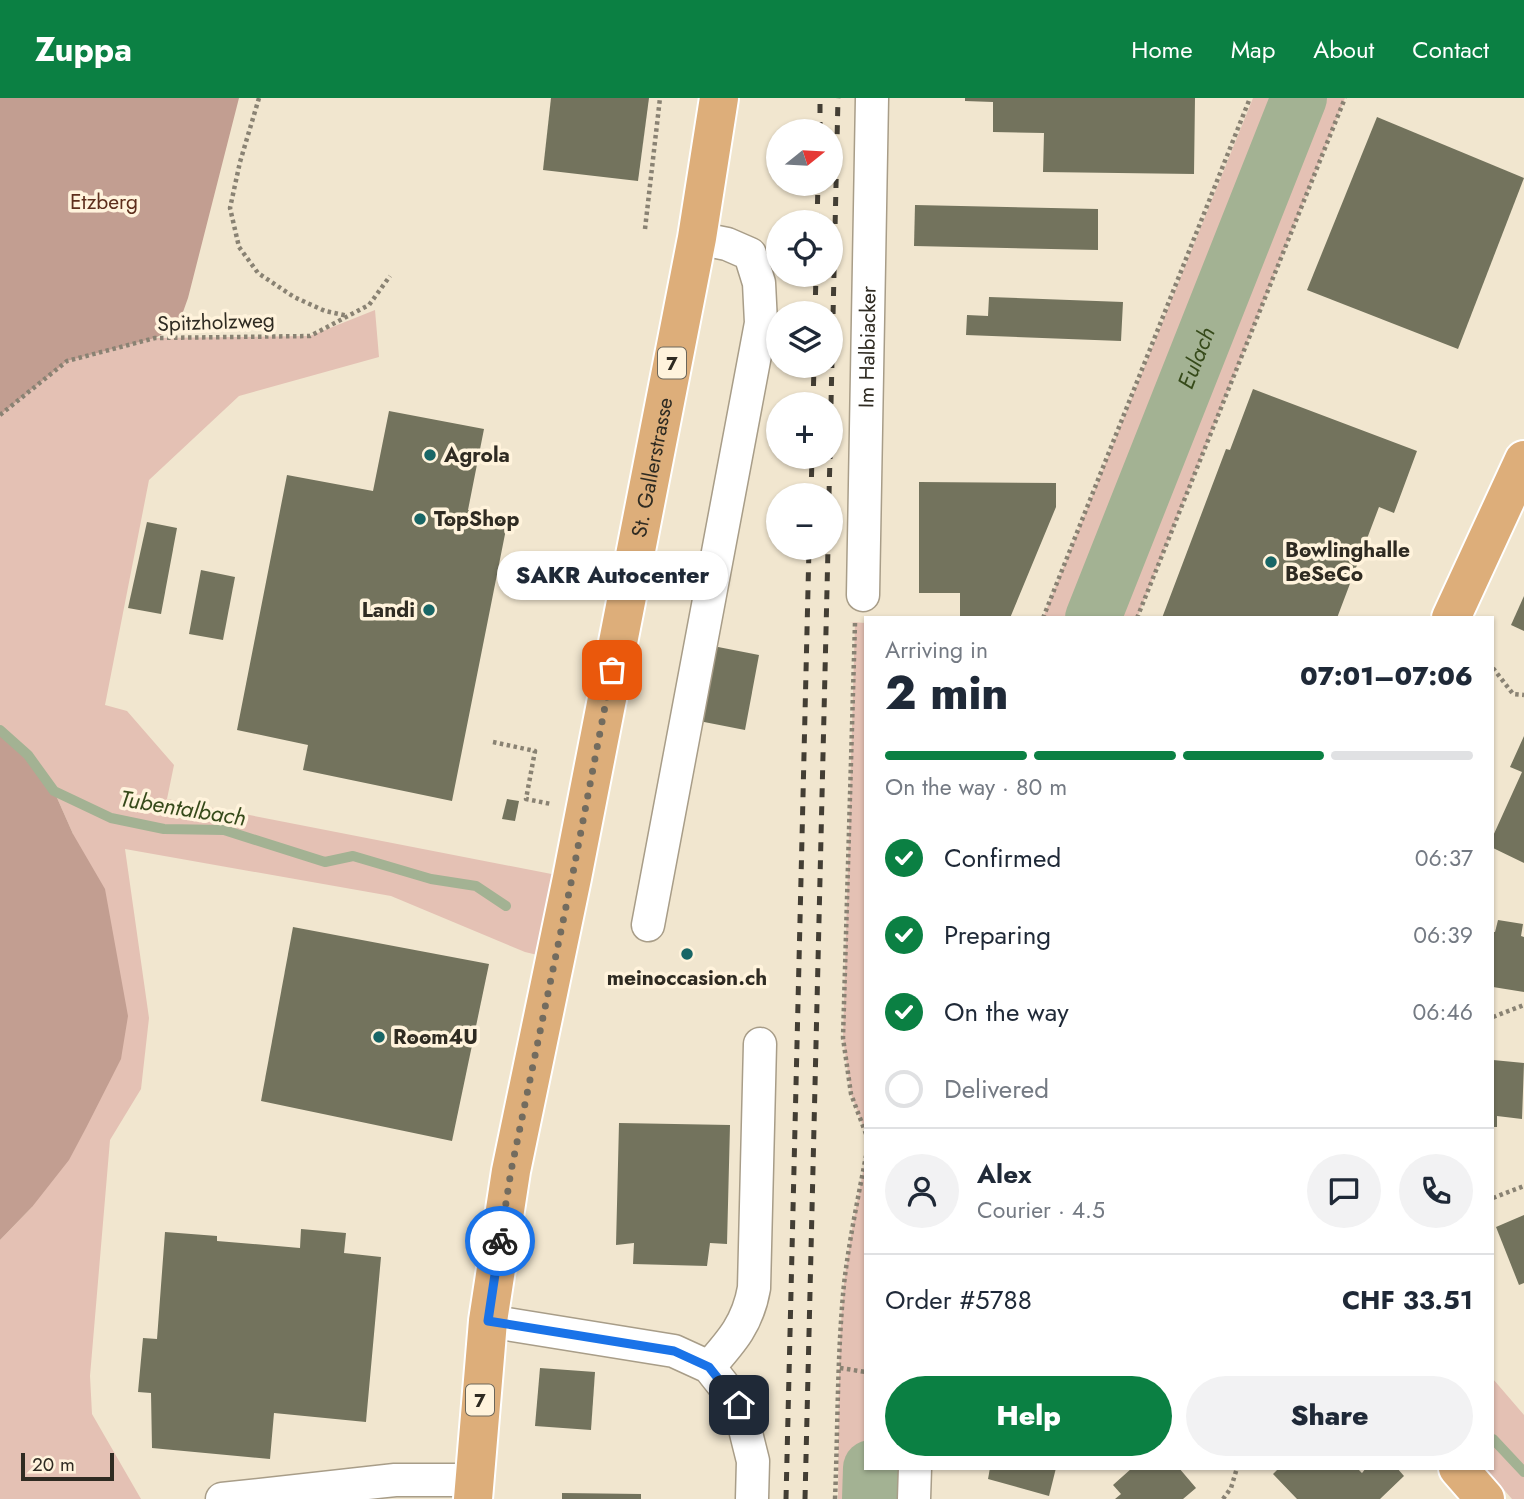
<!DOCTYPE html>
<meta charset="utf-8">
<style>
:root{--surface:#fff;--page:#f2f2f3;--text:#1f2937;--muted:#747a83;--line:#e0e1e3;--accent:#0b8043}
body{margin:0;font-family:Jost,sans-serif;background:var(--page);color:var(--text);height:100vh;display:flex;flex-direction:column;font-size:26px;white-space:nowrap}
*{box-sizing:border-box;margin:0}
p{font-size:23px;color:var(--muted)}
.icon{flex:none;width:38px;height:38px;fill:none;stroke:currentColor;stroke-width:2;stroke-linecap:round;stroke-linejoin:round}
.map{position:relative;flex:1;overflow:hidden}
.panel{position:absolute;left:864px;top:518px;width:630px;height:854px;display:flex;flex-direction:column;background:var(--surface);border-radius:0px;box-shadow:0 2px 5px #0004}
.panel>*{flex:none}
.needle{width:46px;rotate:72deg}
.tools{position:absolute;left:766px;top:21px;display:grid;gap:14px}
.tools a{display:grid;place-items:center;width:77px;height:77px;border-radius:50%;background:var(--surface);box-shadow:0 2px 5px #0004;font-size:35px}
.scale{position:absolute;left:21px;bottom:18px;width:93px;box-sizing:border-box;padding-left:7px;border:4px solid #2f2b22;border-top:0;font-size:19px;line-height:24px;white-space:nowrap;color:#2f2b22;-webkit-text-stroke:5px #fff3dc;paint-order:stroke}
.pin{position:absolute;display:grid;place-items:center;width:60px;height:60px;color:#fff;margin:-30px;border-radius:14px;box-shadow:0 4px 10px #0006}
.courier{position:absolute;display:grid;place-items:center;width:70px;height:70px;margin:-35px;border:5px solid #1a73e8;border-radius:50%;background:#fff;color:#222;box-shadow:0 2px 9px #0007}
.bubble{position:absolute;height:49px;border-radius:24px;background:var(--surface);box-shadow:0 2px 5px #0004;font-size:23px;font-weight:800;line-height:49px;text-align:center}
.summary em{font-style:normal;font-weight:800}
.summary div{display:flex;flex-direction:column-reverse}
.summary{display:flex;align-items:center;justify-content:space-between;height:119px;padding:0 21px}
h1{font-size:46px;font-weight:800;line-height:52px}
.bar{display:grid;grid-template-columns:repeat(4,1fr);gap:10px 7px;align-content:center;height:84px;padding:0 21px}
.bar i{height:9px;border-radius:5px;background:var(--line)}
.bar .active{background:var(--accent)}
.bar p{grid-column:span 4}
.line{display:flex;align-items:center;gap:18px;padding:0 21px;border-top:2px solid var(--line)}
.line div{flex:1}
.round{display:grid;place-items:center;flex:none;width:74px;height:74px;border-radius:37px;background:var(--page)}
ol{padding:0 21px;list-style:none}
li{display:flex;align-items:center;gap:21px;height:77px}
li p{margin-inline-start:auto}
li .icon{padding:7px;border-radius:50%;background:var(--accent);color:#fff;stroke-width:4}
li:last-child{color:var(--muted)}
li i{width:38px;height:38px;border:4px solid var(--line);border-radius:50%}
.button{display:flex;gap:14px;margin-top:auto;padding:14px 21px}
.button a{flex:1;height:80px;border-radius:42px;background:var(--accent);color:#fff;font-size:28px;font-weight:800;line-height:80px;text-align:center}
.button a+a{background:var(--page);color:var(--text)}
header{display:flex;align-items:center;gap:42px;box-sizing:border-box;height:98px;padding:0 35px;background:var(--accent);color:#fff}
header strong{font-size:33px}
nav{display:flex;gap:38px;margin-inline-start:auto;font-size:24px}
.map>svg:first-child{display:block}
.green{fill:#e4c1b4}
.forest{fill:#c29e91}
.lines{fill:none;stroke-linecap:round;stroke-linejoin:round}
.stream{stroke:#a3b293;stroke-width:10}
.river{stroke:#a3b293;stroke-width:56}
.building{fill:#73735d}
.minor-casing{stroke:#a89d88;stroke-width:35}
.major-casing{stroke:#fff;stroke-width:42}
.path{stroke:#898273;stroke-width:4.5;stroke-dasharray:3.5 3.5;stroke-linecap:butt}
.minor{stroke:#fff;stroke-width:32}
.major{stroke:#ddae7a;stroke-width:38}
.rail{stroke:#433e34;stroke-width:5;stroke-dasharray:9 9;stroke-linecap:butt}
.done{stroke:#736c5f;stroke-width:7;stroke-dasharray:0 12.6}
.route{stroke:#1a73e8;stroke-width:9}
.poi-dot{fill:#186666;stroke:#fff3dc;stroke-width:2.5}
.labels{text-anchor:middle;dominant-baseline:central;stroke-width:7;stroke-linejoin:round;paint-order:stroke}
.shield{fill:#fff3dc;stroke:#6d675a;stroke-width:2}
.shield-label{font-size:19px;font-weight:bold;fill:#2f2b22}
.park-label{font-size:21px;fill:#5e2e1c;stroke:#fff3dc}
.street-label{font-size:21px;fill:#2f2b22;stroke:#fff3dc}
.poi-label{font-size:21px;font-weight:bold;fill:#2f2b22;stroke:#fff3dc;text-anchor:start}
.water-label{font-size:23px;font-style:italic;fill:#364a1a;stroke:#fff3dc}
</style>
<header>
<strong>Zuppa</strong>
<nav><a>Home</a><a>Map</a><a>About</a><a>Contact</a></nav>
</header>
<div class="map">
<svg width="1524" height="1401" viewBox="0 0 1524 1401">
<rect width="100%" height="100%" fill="#f1e6cf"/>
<g class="green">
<path d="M1253,0H1345L1137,520H1043Z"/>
<path d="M375,212L379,259L239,298L149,382L105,607L127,613L174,667L167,701L572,780L554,861L525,854L391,798L125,751L149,920L141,991L110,1042L90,1278L92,1316L141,1401H0V1142L32,1109L73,736L54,693L28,657L0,632V317L67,263L155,240L310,238Z"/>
<path d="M850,524L866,525V1036L851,996L843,940L855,525Z"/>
<path d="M866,1058V1370H915L914,1401H838C839,1329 837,1257 844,1186C849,1143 858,1100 866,1058Z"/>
<path d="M1493,1281L1524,1317V1401H1512L1485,1370H1493Z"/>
</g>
<g class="forest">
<path d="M0,0H239L188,200L178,228L155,240L67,263L0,317Z"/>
<path d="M0,632L28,657L54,693L73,736L105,791L128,918L121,961L86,1030L69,1062L32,1109L0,1142Z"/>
</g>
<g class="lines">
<g class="stream">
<path d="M0,632L28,657L54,693L111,720L164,731L224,732L325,764L353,758L431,781L476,788L506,808"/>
<path d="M1493,1341L1524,1374"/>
</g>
<g class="river">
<path id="s1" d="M1093,520L1299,0"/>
<path d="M870,1401L871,1370"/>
</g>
</g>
<g class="building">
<path d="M551,0H649L638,83L543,72Z"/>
<path d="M965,0H1195L1194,76L1043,74L1044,35L993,34V4L965,3Z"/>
<path d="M1377,19L1524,80L1458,251L1307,192Z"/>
<path d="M915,107L1098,111V152L914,148Z"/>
<path d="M989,199L1123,204L1121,243L966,237L967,217L988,218Z"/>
<path d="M1253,291L1417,353L1394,415L1379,409L1337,520H1162L1226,351L1230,352Z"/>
<path d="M389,313L484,331L468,412L508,421L452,703L303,672L308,647L237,632L287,377L373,393Z"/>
<path d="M919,384L1056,385V409L1010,520H960V495H919Z"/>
<path d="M147,424L177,430L161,516L128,510Z"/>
<path d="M201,472L235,479L223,542L189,536Z"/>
<path d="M1524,498V533L1511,527Z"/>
<path d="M713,548L759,557L745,632L699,623Z"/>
<path d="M1524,638V765L1493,750V738L1522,674L1510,669Z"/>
<path d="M507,701L519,703L515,723L502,721Z"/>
<path d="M1498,822L1523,826L1521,838L1524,839V894L1493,889V834H1495Z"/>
<path d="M293,829L489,866L452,1043L261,1003Z"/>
<path d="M1493,962L1524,965L1522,1021L1497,1018V1029H1493Z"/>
<path d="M619,1025L730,1027L727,1146L710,1145L707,1168L633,1166L634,1145L616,1147Z"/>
<path d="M1524,1117V1185L1519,1187L1496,1129Z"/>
<path d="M301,1131L346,1135L344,1155L381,1159L366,1324L274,1315L270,1361L152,1350L151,1295L138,1294L143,1240L157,1241L165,1134L217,1138V1143L300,1150Z"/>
<path d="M540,1270L595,1274L591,1332L535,1328Z"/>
<path d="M990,1370H1056L1049,1398L988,1381Z"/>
<path d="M1132,1370H1179L1196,1390L1183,1401H1115L1121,1396L1113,1387Z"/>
<path d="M1279,1370H1357L1362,1375L1366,1370H1397L1404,1378L1380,1401H1297L1273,1376Z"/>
<path d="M562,1395L641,1396V1401H562Z"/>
</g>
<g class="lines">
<defs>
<g id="minor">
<path id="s2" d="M863,497L872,0"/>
<path d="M648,827L761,225L759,185L750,156L727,146L697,140"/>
<path d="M488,1223L674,1253L709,1269L739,1307L753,1363L752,1401"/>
<path d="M709,1269C732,1243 748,1225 754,1190L760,946"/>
<path d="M222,1401L395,1382H474"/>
<path d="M914,1401L915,1370"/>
</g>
<g id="major">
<path d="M1451,520L1524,362"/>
<path d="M1458,1370L1485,1401"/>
<path id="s3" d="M473,1401L488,1223L511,1073L572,780L697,140L719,0"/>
</g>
</defs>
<use href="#minor" class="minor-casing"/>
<use href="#major" class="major-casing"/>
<g class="path">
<path d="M259,0L240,64L230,110L239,149L258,175L294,199L325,213L348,218"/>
<path d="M645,131L660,0"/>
<path d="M0,317L67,263L155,240L310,238L369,207L390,178"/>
<path d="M1043,520L1250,0"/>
<path d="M1137,520L1345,0"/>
<path d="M855,525L843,940L851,996L866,1036"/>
<path d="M1493,570L1513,596L1524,597"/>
<path d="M493,644L535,653L526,701L551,706"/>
<path d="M1493,919L1524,907"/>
<path d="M1493,1100L1524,1088"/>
<path d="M840,1270L866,1274"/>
<path d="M835,1401C838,1329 837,1257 844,1186C849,1143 858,1100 866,1058"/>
<path d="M1223,1401L1231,1390L1237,1370"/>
</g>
<use href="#minor" class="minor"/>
<use href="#major" class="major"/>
<g class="rail">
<path d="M820,33V0"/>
<path d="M817,124L818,86"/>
<path d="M815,215L816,177"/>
<path d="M813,306L814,268"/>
<path d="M831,306L838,0"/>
<path d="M811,397L812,359"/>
<path d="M829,397L830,359"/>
<path d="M786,1401L809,450"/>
<path d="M805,1401L828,450"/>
</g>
</g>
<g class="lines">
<path class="done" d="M500,1143L511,1073L572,780L612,572"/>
<path class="route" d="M500,1143L488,1223L674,1253L709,1269L739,1307"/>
</g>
<g class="poi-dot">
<circle cx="430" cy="357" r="7"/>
<circle cx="420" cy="421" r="7"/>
<circle cx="1271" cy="464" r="7"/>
<circle cx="429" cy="512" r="7"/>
<circle cx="687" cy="856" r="7"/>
<circle cx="379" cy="939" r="7"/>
</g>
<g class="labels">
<g class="shield">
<rect x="658" y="249.5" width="28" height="31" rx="5"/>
<rect x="466" y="1286.5" width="28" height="31" rx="5"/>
</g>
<g class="shield-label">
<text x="672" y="265">7</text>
<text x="480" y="1302">7</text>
</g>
<g class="park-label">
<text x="104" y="104">Etzberg</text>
</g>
<g class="street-label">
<text transform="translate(216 224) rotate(-2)">Spitzholzweg</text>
<text stroke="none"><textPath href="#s2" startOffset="248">Im Halbiacker</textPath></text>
<text stroke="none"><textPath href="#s3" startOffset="1048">St. Gallerstrasse</textPath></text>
</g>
<g class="poi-label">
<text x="444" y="357">Agrola</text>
<text x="434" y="421">TopShop</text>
<text x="1285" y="452">Bowlinghalle<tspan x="1285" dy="24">BeSeCo</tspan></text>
<text x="415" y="512" text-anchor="end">Landi</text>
<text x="687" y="880" text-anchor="middle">meinoccasion.ch</text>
<text x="393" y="939">Room4U</text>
</g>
<g class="water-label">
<text stroke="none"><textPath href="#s1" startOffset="280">Eulach</textPath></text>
<text transform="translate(183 710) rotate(9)">Tubentalbach</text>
</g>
</g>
</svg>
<div class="tools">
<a><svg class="needle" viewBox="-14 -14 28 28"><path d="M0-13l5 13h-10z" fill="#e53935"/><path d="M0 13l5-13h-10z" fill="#747a83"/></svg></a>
<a><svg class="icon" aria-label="locate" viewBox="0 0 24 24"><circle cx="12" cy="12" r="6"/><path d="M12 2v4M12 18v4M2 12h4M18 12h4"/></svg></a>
<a><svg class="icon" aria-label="layers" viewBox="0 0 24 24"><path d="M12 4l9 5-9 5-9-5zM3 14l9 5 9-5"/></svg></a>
<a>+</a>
<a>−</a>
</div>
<div class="scale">20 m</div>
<div class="pin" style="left:612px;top:572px;background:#ea580c"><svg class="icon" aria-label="bag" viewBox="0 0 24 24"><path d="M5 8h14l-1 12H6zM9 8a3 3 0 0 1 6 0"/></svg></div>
<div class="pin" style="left:739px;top:1307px;background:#1f2937"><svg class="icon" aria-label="home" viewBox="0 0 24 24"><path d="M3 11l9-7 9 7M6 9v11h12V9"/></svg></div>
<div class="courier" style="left:500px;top:1143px"><svg class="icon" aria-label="bike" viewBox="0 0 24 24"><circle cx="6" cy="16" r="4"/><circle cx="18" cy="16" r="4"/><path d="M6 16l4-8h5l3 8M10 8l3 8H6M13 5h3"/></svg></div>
<div class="bubble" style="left:497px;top:453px;width:231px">SAKR Autocenter</div>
<section class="panel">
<div class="summary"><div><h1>2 min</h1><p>Arriving in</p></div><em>07:01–07:06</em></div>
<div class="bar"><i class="active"></i><i class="active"></i><i class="active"></i><i></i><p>On the way · 80 m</p></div>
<ol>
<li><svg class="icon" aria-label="check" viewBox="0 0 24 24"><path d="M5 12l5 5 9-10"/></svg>Confirmed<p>06:37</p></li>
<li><svg class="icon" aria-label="check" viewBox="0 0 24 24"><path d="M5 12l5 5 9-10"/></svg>Preparing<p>06:39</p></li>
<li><svg class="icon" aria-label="check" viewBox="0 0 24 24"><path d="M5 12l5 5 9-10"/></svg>On the way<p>06:46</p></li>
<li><i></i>Delivered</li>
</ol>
<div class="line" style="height:126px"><a class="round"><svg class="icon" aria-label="person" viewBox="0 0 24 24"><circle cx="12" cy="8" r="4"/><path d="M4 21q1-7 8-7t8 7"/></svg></a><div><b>Alex</b><p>Courier · 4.5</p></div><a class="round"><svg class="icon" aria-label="chat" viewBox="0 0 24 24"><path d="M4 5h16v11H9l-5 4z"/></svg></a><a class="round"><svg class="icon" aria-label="phone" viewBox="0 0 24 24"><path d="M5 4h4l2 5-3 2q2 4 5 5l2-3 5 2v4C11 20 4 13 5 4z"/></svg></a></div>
<div class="line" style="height:91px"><div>Order #5788</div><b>CHF 33.51</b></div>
<div class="button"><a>Help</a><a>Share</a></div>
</section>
</div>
